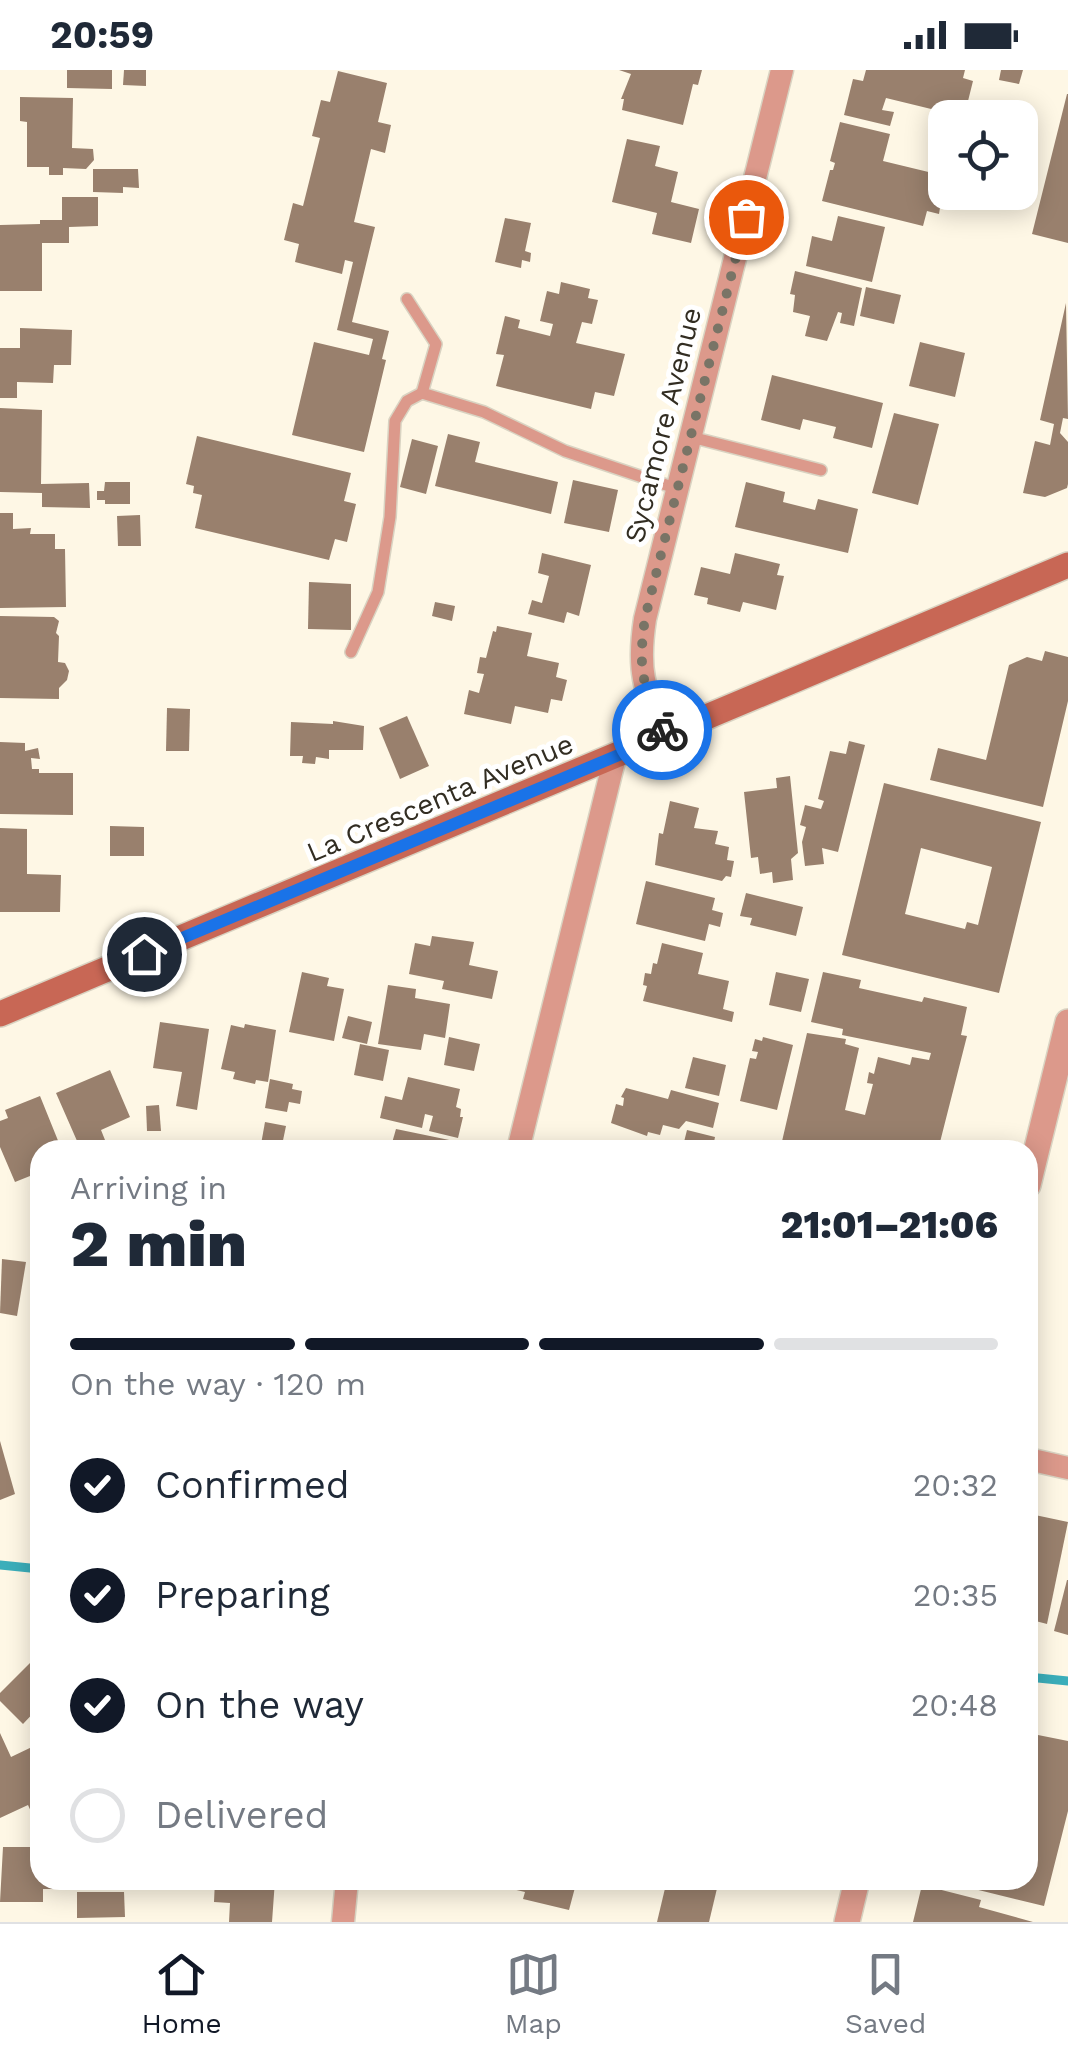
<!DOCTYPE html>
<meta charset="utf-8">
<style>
:root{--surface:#fff;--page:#f6f6f7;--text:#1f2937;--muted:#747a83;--line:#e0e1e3;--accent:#111827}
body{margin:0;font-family:"Work Sans",sans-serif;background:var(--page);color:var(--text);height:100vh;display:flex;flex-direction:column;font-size:38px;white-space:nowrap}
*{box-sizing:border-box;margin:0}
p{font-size:32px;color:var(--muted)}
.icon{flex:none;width:55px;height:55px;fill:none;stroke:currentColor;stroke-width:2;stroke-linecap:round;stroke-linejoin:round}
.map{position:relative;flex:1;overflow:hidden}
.sheet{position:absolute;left:30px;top:1070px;width:1008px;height:750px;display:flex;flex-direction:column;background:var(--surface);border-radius:30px;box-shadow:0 5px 25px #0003}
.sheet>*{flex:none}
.buttons{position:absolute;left:928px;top:30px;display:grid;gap:20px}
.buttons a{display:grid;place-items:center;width:110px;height:110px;border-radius:20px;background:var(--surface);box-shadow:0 5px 25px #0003;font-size:50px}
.pin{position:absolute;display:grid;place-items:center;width:85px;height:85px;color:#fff;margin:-42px;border:5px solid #fff;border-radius:50%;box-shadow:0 2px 10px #0007}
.courier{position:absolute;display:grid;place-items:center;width:100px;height:100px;margin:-50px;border:8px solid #1a73e8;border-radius:50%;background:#fff;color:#222;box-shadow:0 2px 12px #0007}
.headline em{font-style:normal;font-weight:800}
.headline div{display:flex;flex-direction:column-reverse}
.headline{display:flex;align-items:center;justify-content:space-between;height:170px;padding:0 40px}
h1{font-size:65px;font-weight:800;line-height:75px}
.bar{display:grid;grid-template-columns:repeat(4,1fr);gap:15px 10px;align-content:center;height:120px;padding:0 40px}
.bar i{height:12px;border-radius:8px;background:var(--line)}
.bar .selected{background:var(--accent)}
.bar p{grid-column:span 4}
ol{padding:0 40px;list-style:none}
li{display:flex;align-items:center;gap:30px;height:110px}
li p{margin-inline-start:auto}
li .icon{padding:10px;border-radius:50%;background:var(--accent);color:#fff;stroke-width:4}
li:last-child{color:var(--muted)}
li i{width:55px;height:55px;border:5px solid var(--line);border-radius:50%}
.status{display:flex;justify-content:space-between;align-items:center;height:70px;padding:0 50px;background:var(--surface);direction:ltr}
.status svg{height:28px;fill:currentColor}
.dock{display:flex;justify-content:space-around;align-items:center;height:140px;border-top:2px solid var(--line);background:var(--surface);font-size:28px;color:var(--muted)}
.dock a{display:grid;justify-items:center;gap:5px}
.dock .selected{color:var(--accent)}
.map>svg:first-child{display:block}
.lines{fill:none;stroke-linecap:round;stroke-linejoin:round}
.stream{stroke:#3baeba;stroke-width:9}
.building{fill:#99806d;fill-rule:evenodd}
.service-casing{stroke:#d9d3c2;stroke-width:14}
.minor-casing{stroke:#d9d3c2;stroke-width:25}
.tertiary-casing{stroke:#d9d3c2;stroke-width:28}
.secondary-casing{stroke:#d9d3c2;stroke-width:28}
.service{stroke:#dc998b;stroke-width:11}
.minor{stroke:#dc998b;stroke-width:22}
.tertiary{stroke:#dc998b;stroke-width:25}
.secondary{stroke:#c86755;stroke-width:25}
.done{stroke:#797466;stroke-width:10;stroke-dasharray:0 18}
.route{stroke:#1a73e8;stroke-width:12}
.labels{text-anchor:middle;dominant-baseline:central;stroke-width:10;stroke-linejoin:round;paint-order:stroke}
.street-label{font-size:28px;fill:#322d22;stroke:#fff}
</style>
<div class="status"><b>20:59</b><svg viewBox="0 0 49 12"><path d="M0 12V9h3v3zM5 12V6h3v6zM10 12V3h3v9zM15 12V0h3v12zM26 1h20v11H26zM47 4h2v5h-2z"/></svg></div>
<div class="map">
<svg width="1068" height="1852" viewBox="0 0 1068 1852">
<rect width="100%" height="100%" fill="#fef7e5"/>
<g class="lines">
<g class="stream">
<path d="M0,1495L40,1499"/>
<path d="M1028,1607L1068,1611"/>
</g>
</g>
<g class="building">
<path d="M67,0H112V19L67,18Z"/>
<path d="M124,0H146V16L123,15Z"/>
<path d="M619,0H702L698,15L693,14L683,55L622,40L624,29H621L631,4Z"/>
<path d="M866,0H965L963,8L973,11L964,47L886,28L882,40L894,42L890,56L844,45L853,9L863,11Z"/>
<path d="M1001,0H1023L1019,14L999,10Z"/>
<path d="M338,1L387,13L378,52L391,55L385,83L371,79L354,152L375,157L352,252L389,261L382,289L386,290L364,382L292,365L314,272L369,285L373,269L337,260L353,192L345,190L342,204L295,192L299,174L284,170L293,133L303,136L320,68L312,66L321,30L330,32Z"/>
<path d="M1067,24H1068V173L1032,164Z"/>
<path d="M20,27L73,28L72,78L93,79L94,90L86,99L63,98V105H49V97H27V52L20,51Z"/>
<path d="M840,52L890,64L883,91L945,106L939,144L927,141L923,156L822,131L830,100H833L835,93L830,91Z"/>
<path d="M627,69L660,76L655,96L678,102L671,132L699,139L691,173L652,164L657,143L612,132Z"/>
<path d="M93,99H138L139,118L123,117V123L93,122Z"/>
<path d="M62,127H98V156L69,157V173H42V221H0V155L40,154V150H62Z"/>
<path d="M838,146L885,157L872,212L806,196L812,166L832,171Z"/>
<path d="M505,148L531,153L525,181L531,183L530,192L522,190L521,198L495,192Z"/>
<path d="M795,201L862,218L854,256L840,253L842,243L838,242L827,271L805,266L810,246L793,242L795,225L790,224Z"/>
<path d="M561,212L590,219L588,228L598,230L592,254L582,252L576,273L625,284L614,326L595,322L591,339L496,316L504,285L496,284L505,246L520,250L518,258L550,266L553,254L540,251L547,221L559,224Z"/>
<path d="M866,217L901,225L894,254L860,246Z"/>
<path d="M1066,233L1068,349L1063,348L1060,363L1068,372V414L1067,418L1045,427L1023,423L1035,371L1050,375L1054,354L1040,350Z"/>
<path d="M20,258L72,260L71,295H54L53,313L17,312V328H0V278H20Z"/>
<path d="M920,272L965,283L955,327L909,316Z"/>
<path d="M772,305L883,333L872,378L833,368L836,357L803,349L800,360L761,350Z"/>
<path d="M0,338L42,340L41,414L89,413L90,438L42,437V423L0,422Z"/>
<path d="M894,343L939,354L918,435L872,423Z"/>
<path d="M448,364L480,372L475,392L558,412L551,444L435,416Z"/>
<path d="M197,366L351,403L344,431L356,434L347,472L335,469L329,490L195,458L202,425L193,423L194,416L186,414Z"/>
<path d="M412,369L438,376L426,424L400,417Z"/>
<path d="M573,410L618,420L609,462L564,453Z"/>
<path d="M105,412H130V434H105V430H97V421H104Z"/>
<path d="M746,412L785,422L783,432L815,440L818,429L858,439L848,483L735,457Z"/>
<path d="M0,443H13V459L31,458L30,464H55V479H65L66,537L0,538Z"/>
<path d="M140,445L141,476H118L117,446Z"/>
<path d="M542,483L591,495L579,546L567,542L564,553L528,544L532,530L542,533L549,506L538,503Z"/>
<path d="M735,483L780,494L777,505L784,506L776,540L743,532L740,542L707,534L708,528L694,525L701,497L730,504Z"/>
<path d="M309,512L351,514V560L308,559Z"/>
<path d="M435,532L455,536L452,551L432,546Z"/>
<path d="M0,546L54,547L59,551L56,563L59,566L58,592L65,593L69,601L67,610L59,618V629L0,628Z"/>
<path d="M497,556L532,563L527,586L559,593L556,607L567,610L562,631L551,629L548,643L515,636L511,654L464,644L469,620L479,623L484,604L477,603L480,587L486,588L493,561L496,562Z"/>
<path d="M1045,581L1068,587V631L1043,737L930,710L938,678L986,690L1009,595L1027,587L1042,591Z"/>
<path d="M167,638L190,639L189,681H166Z"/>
<path d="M407,646L429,696L400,709L379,658Z"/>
<path d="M333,651L364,656L363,680H329V689L316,687L315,694L302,693L303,686H290L291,652L333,654Z"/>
<path d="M849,671L865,675L838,782L822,778L824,794L805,796L802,772L806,757L800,755L805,735L821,739L824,731L818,729L830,681L846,684Z"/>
<path d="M0,672L25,673V681L38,678L40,689L31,688L32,699H39V703H73V745L0,744Z"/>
<path d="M790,706L798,783L791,789L793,810L773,813L772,802L760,804L758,787L751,788L744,722L777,718L776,708Z"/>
<path d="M884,713L1041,752L999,923L842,885ZM921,778L992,797L978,855L967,852L965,859L905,844Z"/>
<path d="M670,731L699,738L694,758L718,761L715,774L729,777L727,790L734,791L731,807L726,806L722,811L655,795L659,763L663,764Z"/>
<path d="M110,756L144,757V786H110Z"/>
<path d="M0,758L27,759V804L61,805L60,842H0Z"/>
<path d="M646,811L715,828L712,840L723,843L720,857L709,854L705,871L636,854Z"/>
<path d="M746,823L803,837L796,866L750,855L752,848L740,846Z"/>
<path d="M432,866L474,872L469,895L498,901L492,929L442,919L444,911L409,904L415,873L430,876Z"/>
<path d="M662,873L703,883L698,904L729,911L723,939L734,942L732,952L643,931L647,916L643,915L645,903L651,904L653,893L657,894Z"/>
<path d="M302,902L329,908L327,916L344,919L334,971L289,962Z"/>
<path d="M776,902L809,909L801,942L769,935Z"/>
<path d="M823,902L861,910L859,918L922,932L924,927L967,937L961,965L967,966L938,1080H780L807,963L846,969L845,974L859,978L845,1040L865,1045L873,1014L867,1013L869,1002L874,1004L878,987L910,995L912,987L929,990L931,983L842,965L843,959L811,952Z"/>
<path d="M388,915L416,919L415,928L450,934L445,968L424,964L421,980L378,974Z"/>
<path d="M348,946L372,952L367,974L342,968Z"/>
<path d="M160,952L209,959L197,1040L176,1036L182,1002L153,998Z"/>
<path d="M245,954L276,960L268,1012L256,1010L255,1014L233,1009L235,1002L221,999L231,955L244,958Z"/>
<path d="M449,967L480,974L474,1001L444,995Z"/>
<path d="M763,967L793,975L777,1040L740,1031L750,988L756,989L758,982L752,981L755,969L762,971Z"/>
<path d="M360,974L389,980L383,1011L354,1005Z"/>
<path d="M693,987L726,995L719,1026L685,1018Z"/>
<path d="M110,1000L130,1047L101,1060L109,1080H81L56,1023Z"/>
<path d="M408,1007L460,1019L456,1037L461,1039L460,1047H463L458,1068L429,1061L433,1046L425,1044L422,1058L380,1048L385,1026L402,1030Z"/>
<path d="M270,1009L293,1014L292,1019L302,1021L300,1034L289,1032L287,1042L265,1038Z"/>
<path d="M626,1018L668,1029L671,1020L719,1033L713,1058L686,1051L679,1059L663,1055L660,1065L648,1062L647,1066L611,1053L616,1034L623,1036L624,1028L621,1027Z"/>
<path d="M40,1026L61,1078L40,1080V1102L15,1112L0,1077V1051L8,1048L5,1040Z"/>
<path d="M159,1035L161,1061H147L146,1036Z"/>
<path d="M265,1052L286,1056L281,1080H260Z"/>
<path d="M396,1059L459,1072L457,1080H390Z"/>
<path d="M687,1060L715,1067L714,1072L729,1076L728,1080H682Z"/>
<path d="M2,1189L26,1192L17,1246L0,1243Z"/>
<path d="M0,1371L15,1424L0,1430Z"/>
<path d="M1035,1445L1068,1452L1047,1554L1028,1549V1476Z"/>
<path d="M1067,1510H1068V1565L1054,1561Z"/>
<path d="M40,1583V1614L32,1622L40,1629V1636L23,1654L0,1631V1623Z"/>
<path d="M0,1663L11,1687L34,1676L40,1688V1742L33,1746L28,1735L0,1748Z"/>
<path d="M1028,1663L1068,1671V1741L1044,1836L942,1811L1028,1810Z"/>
<path d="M3,1777H40V1810H65V1819H43V1832H0Z"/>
<path d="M215,1810H275L272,1852H229L230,1833L214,1832Z"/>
<path d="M497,1810H577L569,1840L523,1829L525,1822L496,1815Z"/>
<path d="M667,1810H719L709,1852H657Z"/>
<path d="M922,1815L981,1830L979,1837L1033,1852H913Z"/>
<path d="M77,1822H124L125,1847L77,1848Z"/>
</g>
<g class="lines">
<defs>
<g id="service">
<path d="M407,229L436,274L422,323L484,342L565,381L678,419"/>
<path d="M691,367L821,400"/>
<path d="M351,582L378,522L390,447L395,351L407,331L422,323"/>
</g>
<g id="minor">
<path d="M664,666C644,618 637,601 645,549L782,0"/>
<path d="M518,1080L615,687"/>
<path d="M1028,1389L1068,1398"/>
<path d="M343,1852L347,1810"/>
</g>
<g id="tertiary">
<path d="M1028,1115L1068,952"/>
<path d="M847,1852L857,1810"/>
</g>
<path id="secondary" d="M0,944L1068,495"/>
</defs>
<use href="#service" class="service-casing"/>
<use href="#minor" class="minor-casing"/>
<use href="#tertiary" class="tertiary-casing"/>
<use href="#secondary" class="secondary-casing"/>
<use href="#service" class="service"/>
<use href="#minor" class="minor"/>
<use href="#tertiary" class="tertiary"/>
<use href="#secondary" class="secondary"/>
</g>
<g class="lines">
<path class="done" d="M662,660C642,614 638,598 645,548L746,147"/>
<path class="route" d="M144,884L664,666L662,660"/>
</g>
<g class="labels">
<g class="street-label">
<text transform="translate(663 355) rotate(-76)">Sycamore Avenue</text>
<text transform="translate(440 728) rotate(-23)">La Crescenta Avenue</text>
</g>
</g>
</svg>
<div class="buttons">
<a><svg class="icon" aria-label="locate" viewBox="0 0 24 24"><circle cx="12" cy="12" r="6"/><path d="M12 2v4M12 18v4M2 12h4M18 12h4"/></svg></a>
</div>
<div class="pin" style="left:746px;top:147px;background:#ea580c"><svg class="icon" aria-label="bag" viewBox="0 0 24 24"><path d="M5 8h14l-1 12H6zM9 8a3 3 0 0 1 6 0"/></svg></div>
<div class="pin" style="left:144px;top:884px;background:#1f2937"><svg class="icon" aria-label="home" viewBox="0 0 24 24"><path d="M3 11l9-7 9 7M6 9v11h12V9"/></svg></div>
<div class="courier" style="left:662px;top:660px"><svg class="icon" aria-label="bike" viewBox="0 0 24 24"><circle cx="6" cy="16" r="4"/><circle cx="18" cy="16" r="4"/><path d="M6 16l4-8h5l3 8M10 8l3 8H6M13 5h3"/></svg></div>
<section class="sheet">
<div class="headline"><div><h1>2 min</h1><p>Arriving in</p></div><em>21:01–21:06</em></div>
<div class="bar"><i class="selected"></i><i class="selected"></i><i class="selected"></i><i></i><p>On the way · 120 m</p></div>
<ol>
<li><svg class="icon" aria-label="check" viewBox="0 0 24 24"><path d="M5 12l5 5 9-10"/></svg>Confirmed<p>20:32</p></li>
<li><svg class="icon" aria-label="check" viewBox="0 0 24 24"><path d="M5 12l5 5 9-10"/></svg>Preparing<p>20:35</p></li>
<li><svg class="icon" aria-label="check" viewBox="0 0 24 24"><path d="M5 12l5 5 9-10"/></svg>On the way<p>20:48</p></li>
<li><i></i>Delivered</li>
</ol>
</section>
</div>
<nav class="dock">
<a class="selected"><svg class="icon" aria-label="home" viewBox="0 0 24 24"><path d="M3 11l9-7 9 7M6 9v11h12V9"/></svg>Home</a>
<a><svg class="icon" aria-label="map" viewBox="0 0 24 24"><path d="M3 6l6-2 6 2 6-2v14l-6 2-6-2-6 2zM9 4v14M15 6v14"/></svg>Map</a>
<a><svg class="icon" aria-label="saved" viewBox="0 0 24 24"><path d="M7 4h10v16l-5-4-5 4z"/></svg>Saved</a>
</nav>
